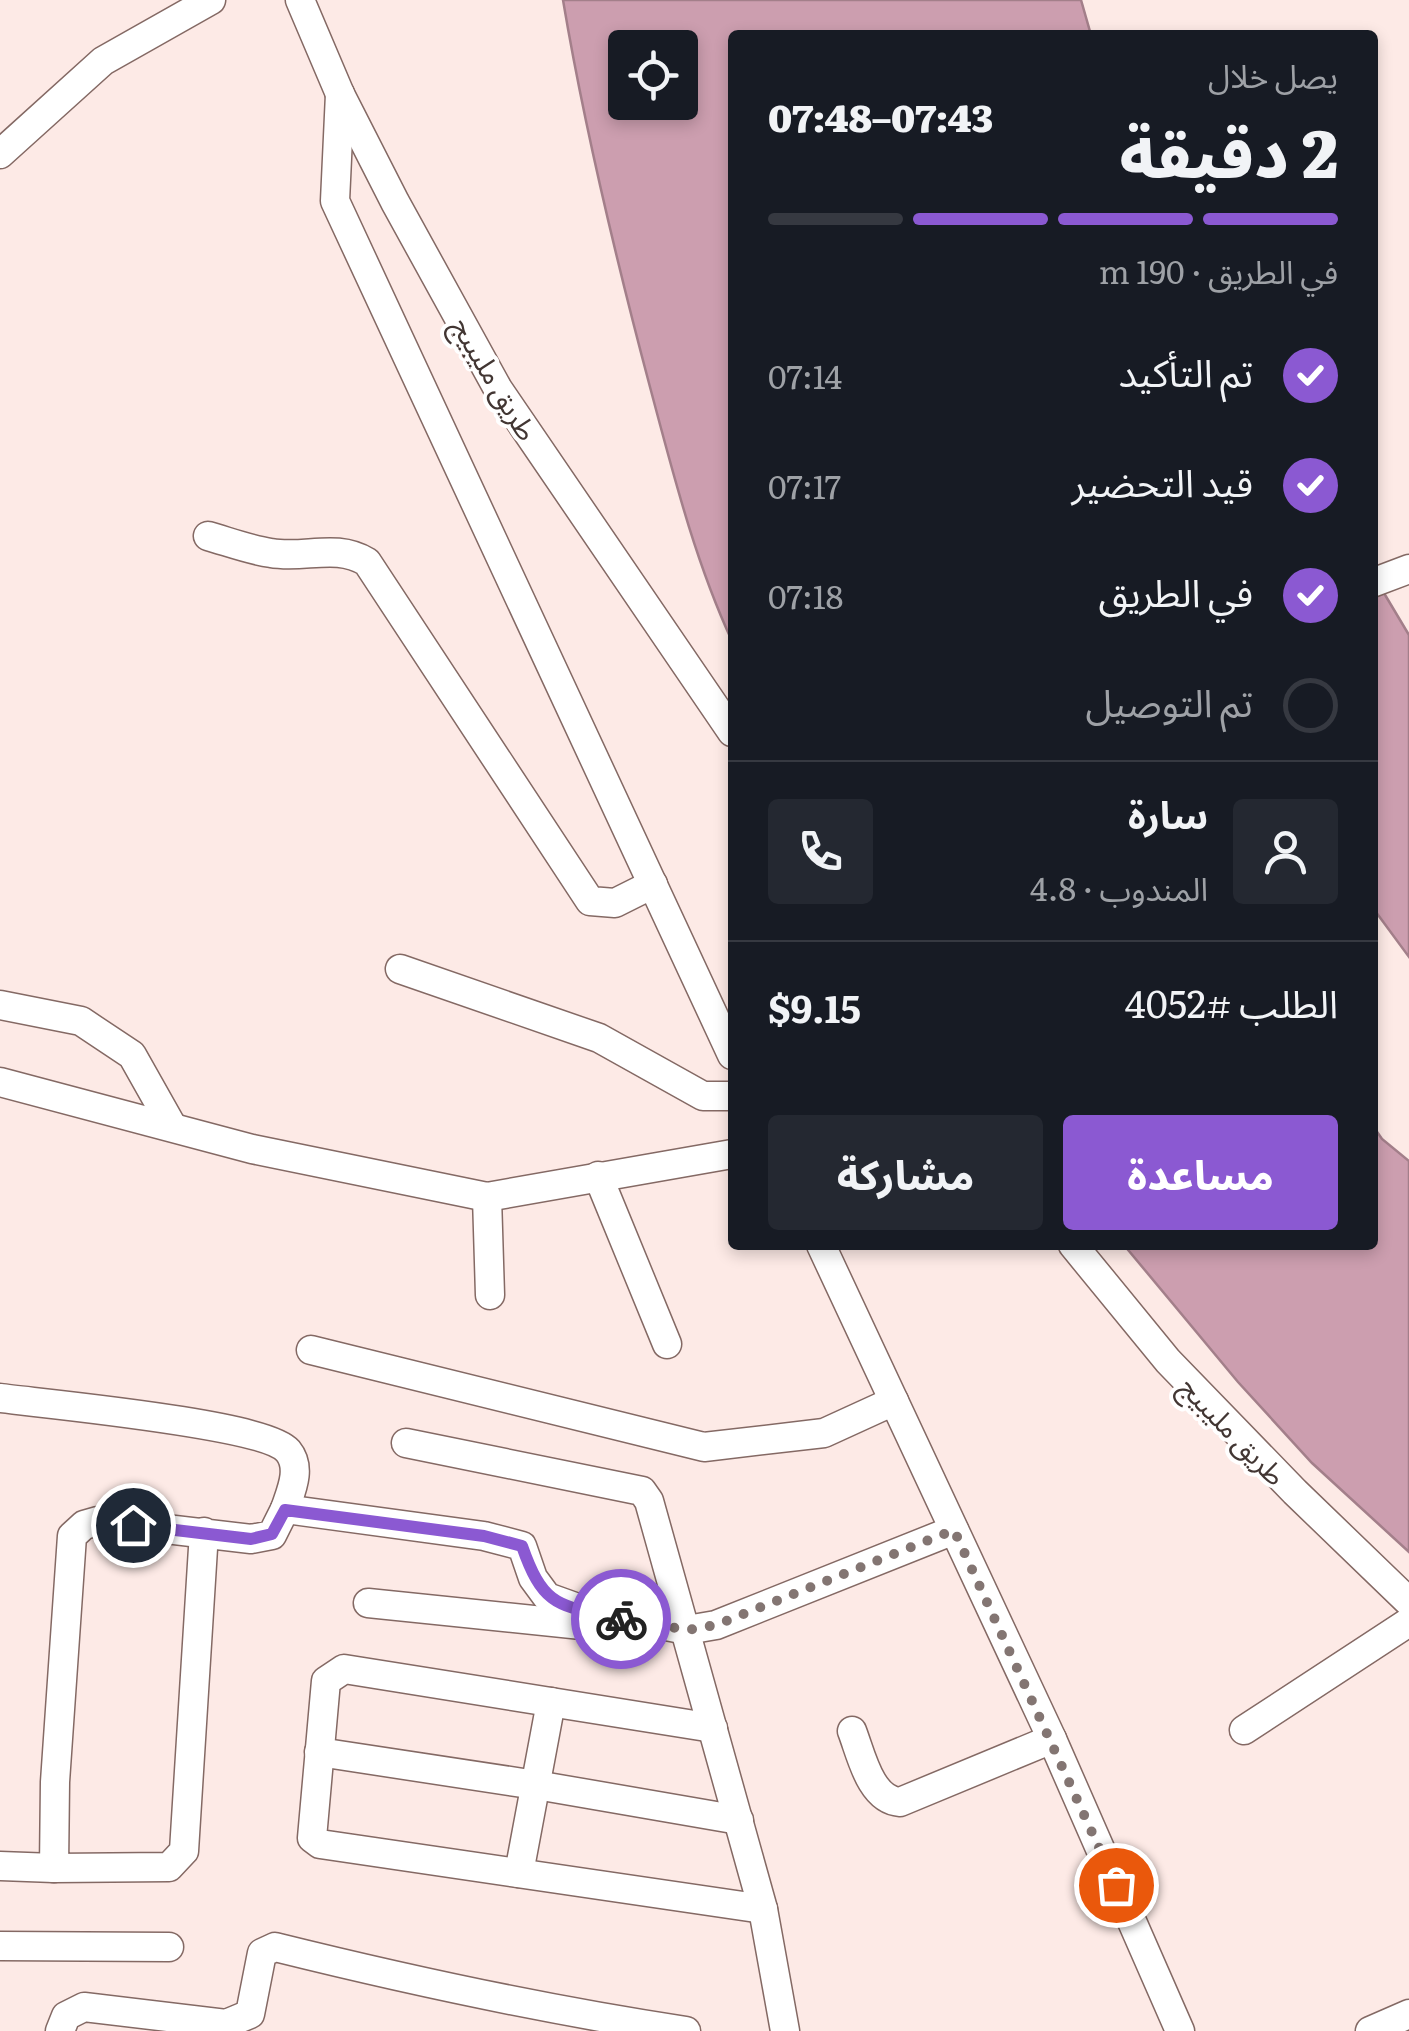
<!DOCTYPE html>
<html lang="ar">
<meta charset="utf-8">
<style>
:root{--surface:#171b24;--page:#242831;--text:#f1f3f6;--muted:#9ea1a6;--line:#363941;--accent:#8b59d2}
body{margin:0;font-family:Literata,"Noto Sans Arabic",serif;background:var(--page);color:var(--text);direction:rtl;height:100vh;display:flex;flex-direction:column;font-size:38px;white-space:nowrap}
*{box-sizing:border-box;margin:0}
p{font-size:32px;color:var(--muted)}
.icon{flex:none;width:55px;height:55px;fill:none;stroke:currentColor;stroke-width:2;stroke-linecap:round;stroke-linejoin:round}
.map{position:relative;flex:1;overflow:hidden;direction:ltr}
.details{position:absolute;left:728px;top:30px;width:650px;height:1220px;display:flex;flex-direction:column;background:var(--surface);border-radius:10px;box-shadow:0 5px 15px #0003;direction:rtl}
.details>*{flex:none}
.tools{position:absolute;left:608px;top:30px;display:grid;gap:20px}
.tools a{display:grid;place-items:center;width:90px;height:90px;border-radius:10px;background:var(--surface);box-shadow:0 5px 15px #0003;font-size:50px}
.pin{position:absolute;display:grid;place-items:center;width:85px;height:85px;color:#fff;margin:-42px;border:5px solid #fff;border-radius:50%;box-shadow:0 2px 10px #0007}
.courier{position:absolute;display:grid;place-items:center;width:100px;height:100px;margin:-50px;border:8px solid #8b59d2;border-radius:50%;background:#fff;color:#222;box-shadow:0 2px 12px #0007}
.overview em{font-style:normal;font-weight:800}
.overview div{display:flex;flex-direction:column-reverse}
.overview{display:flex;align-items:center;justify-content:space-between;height:170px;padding:0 40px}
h1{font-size:65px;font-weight:800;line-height:75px}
.bar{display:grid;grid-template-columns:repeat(4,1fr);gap:15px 10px;align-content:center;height:120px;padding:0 40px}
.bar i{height:12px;border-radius:8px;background:var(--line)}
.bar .active{background:var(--accent)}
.bar p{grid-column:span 4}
.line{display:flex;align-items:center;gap:25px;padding:0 40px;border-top:2px solid var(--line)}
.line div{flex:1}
.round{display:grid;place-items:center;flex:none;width:105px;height:105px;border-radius:10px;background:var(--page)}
ol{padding:0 40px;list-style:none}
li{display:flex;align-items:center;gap:30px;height:110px}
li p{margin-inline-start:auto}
li .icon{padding:10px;border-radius:50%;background:var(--accent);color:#fff;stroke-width:4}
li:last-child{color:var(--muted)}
li i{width:55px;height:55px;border:5px solid var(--line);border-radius:50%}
.primary-button{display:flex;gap:20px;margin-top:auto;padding:20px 40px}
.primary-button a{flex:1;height:115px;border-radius:10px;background:var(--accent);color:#fff;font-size:40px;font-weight:800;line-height:115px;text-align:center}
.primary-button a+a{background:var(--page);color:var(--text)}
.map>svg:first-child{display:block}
.water{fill:#cc9eaf;stroke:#a37f8a;stroke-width:2.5;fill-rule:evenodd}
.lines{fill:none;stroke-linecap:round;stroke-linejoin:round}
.minor-casing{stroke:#846964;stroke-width:31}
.minor{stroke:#fff;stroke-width:28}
.done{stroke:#837572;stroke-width:10;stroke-dasharray:0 18}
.route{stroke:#8b59d2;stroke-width:12}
.labels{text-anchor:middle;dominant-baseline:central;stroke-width:8;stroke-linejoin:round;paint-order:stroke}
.street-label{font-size:28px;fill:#423633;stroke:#fff}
</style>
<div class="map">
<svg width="1409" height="2031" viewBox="0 0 1409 2031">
<rect width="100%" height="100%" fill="#fdeae6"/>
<g class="water">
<path d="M563,0H1081L1091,35H732V641C695,561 673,473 650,387C616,259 585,131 563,0ZM625,48H680V102H625Z"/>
<path d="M1372,573L1409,635V957L1373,908Z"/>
<path d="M1373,1126L1382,1139L1409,1161V1552L1312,1463L1238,1382L1124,1245H1372Z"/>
</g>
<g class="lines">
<defs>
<g id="minor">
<path d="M300,0L340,94L395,202L498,389L732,732"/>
<path d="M340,94L335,201L732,1055"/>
<path d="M0,154L103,61L211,0"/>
<path d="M208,536C229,542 250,550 271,553C305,559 336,543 367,562L590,901L615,903L653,884"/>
<path d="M1372,583L1409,569"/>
<path d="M400,969L599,1038L703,1096H732"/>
<path d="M0,1005L81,1021L132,1055L172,1126"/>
<path d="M0,1082L252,1149L487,1197L732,1154"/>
<path d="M598,1176L667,1344"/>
<path d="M487,1197L490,1295"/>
<path d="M821,1245L1052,1739L1180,2031"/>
<path d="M1073,1245L1168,1361L1295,1492L1409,1602"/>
<path d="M311,1350L704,1447L824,1433L894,1401"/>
<path d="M0,1398C46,1404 265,1424 288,1451C302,1468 291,1491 285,1509"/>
<path d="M406,1443L642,1491L649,1501L763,1909L785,2031"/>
<path d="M204,1532L184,1851L169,1867L54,1868L55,1782L72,1536L84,1525L98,1521L251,1539L272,1535L285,1509L484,1536L522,1546L533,1578L547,1597L586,1611L687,1630L716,1625L954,1530"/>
<path d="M368,1603L601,1627"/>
<path d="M713,1728L344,1669L326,1681L312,1838L320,1844L763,1909"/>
<path d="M1244,1730L1409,1622"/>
<path d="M852,1731C861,1754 870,1800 900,1802L1052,1739"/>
<path d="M319,1752L536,1785L739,1820"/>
<path d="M0,1866L54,1868"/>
<path d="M519,1873L551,1702"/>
<path d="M0,1946L169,1947"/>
<path d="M60,2031L66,2016L84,2007L226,2024L250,2014L262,1953L275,1947C412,1981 547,2010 686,2031"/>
<path d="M1370,2031L1409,2014"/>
</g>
</defs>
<use href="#minor" class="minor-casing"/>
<use href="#minor" class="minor"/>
</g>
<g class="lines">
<path class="done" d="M621,1619L688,1630L716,1625L954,1530L1116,1885"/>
<path class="route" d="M133,1525L251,1539L272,1534L285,1510L484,1536L522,1546C544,1609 559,1605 621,1619"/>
</g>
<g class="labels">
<g class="street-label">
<text transform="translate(496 378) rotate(59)">طريق مليبيج</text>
<text transform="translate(1234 1430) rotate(46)">طريق مليبيج</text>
</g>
</g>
</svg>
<div class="tools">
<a><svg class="icon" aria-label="locate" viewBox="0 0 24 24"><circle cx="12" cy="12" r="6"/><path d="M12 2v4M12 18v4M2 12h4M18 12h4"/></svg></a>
</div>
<div class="pin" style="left:1116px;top:1885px;background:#ea580c"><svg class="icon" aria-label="bag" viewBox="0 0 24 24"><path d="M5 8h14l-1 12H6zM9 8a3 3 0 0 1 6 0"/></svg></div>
<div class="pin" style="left:133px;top:1525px;background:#1f2937"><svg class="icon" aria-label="home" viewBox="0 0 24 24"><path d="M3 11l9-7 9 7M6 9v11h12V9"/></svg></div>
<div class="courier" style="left:621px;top:1619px"><svg class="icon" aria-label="bike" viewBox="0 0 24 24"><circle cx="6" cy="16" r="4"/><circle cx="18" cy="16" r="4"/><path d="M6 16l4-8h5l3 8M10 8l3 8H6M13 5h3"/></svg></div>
<section class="details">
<div class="overview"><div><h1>2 دقيقة</h1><p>يصل خلال</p></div><em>07:43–07:48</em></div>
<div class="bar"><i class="active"></i><i class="active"></i><i class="active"></i><i></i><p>في الطريق · 190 m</p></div>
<ol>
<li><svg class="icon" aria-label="check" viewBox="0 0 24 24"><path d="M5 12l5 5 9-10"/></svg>تم التأكيد<p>07:14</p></li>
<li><svg class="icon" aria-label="check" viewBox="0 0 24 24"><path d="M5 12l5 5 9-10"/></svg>قيد التحضير<p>07:17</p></li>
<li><svg class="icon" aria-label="check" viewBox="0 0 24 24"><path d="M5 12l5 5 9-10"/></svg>في الطريق<p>07:18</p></li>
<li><i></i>تم التوصيل</li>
</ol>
<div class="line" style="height:180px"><a class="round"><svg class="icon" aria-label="person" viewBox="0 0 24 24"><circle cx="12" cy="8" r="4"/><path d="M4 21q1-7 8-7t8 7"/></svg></a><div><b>سارة</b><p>المندوب · 4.8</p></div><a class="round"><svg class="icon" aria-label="phone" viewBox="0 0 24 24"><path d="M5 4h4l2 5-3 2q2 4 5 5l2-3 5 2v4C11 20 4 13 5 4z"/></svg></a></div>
<div class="line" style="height:130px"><div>الطلب #4052</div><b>$9.15</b></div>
<div class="primary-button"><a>مساعدة</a><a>مشاركة</a></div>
</section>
</div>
